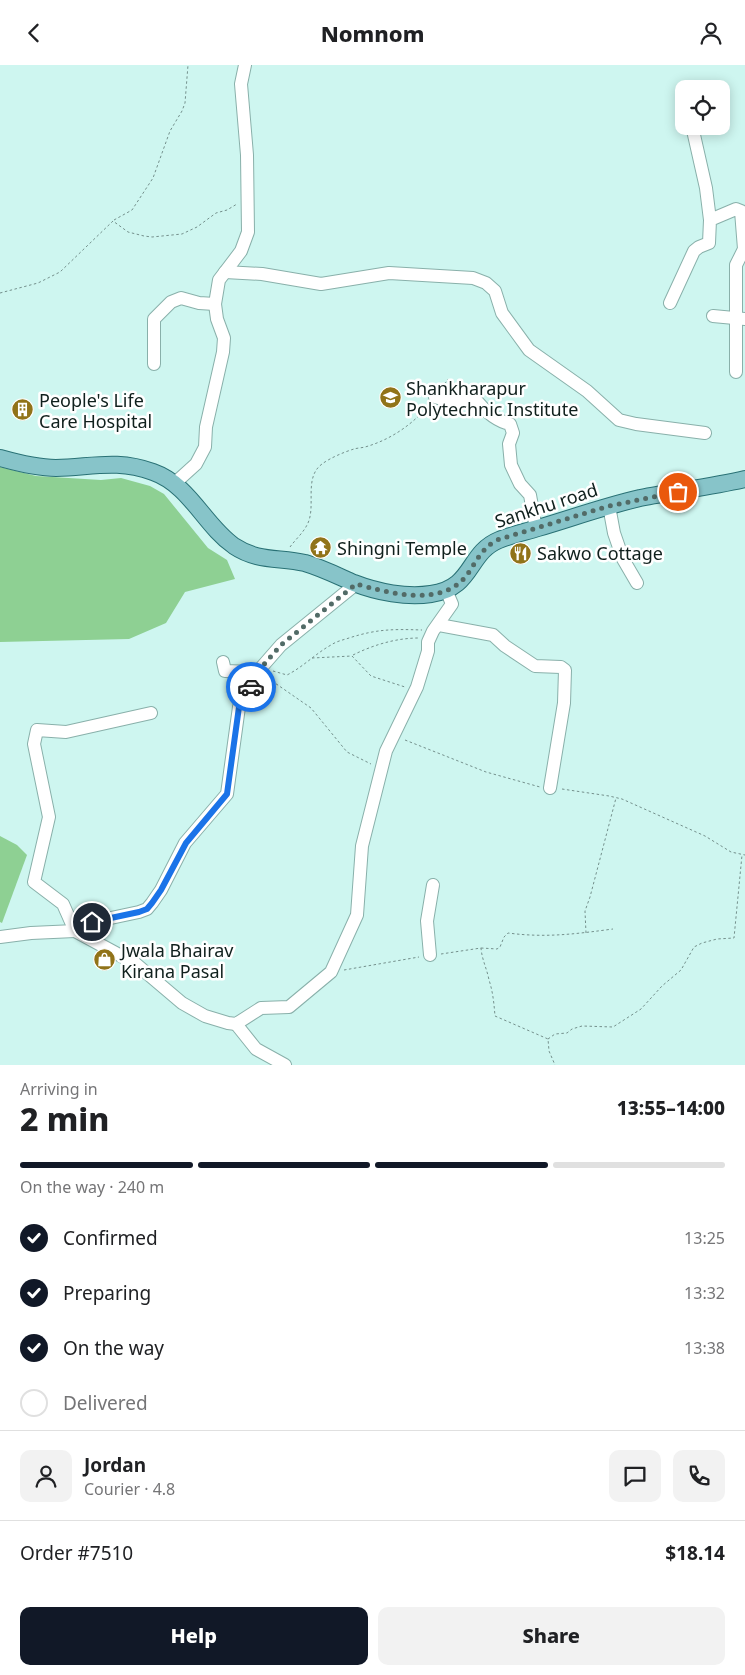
<!DOCTYPE html>
<meta charset="utf-8">
<style>
:root{--surface:#fff;--page:#f2f2f2;--text:#202124;--muted:#757577;--line:#e0e0e0;--accent:#111827}
body{margin:0;font-family:"Noto Sans",sans-serif;background:var(--page);color:var(--text);height:100vh;display:flex;flex-direction:column;font-size:19px;white-space:nowrap}
*{box-sizing:border-box;margin:0}
p{font-size:16px;color:var(--muted)}
.icon{flex:none;width:28px;height:28px;fill:none;stroke:currentColor;stroke-width:2;stroke-linecap:round;stroke-linejoin:round}
.map{position:relative;height:1000px;overflow:hidden}
.side{display:flex;flex-direction:column;background:var(--surface);flex:1}
.side>*{flex:none}
.controls{position:absolute;left:675px;top:15px;display:grid;gap:10px}
.controls a{display:grid;place-items:center;width:55px;height:55px;border-radius:10px;background:var(--surface);box-shadow:0 2px 12px #0003;font-size:25px}
.pin{position:absolute;display:grid;place-items:center;width:42px;height:42px;color:#fff;margin:-21px;border:2px solid #fff;border-radius:50%;box-shadow:0 1px 5px #0007}
.courier{position:absolute;display:grid;place-items:center;width:50px;height:50px;margin:-25px;border:4px solid #1a73e8;border-radius:50%;background:#fff;color:#222;box-shadow:0 1px 6px #0007}
.headline em{font-style:normal;font-weight:800}
.headline div{display:flex;flex-direction:column-reverse}
.headline{display:flex;align-items:center;justify-content:space-between;height:85px;padding:0 20px}
h1{font-size:32px;font-weight:800;line-height:38px}
.bar{display:grid;grid-template-columns:repeat(4,1fr);gap:8px 5px;align-content:center;height:60px;padding:0 20px}
.bar i{height:6px;border-radius:4px;background:var(--line)}
.bar .current{background:var(--accent)}
.bar p{grid-column:span 4}
.line{display:flex;align-items:center;gap:12px;padding:0 20px;border-top:1px solid var(--line)}
.line div{flex:1}
.round{display:grid;place-items:center;flex:none;width:52px;height:52px;border-radius:10px;background:var(--page)}
ol{padding:0 20px;list-style:none}
li{display:flex;align-items:center;gap:15px;height:55px}
li p{margin-inline-start:auto}
li .icon{padding:5px;border-radius:50%;background:var(--accent);color:#fff;stroke-width:4}
li:last-child{color:var(--muted)}
li i{width:28px;height:28px;border:2px solid var(--line);border-radius:50%}
.button{display:flex;gap:10px;margin-top:auto;padding:10px 20px}
.button a{flex:1;height:58px;border-radius:10px;background:var(--accent);color:#fff;font-size:20px;font-weight:800;line-height:58px;text-align:center}
.button a+a{background:var(--page);color:var(--text)}
header{display:flex;justify-content:space-between;align-items:center;height:65px;padding:0 20px;background:var(--surface);font-size:22px;font-weight:800}
.map>svg:first-child{display:block}
.green{fill:#8ed093}
.lines{fill:none;stroke-linecap:round;stroke-linejoin:round}
.minor-casing{stroke:#89b0aa;stroke-width:14}
.major-casing{stroke:#297175;stroke-width:18}
.path{stroke:#74908c;stroke-width:1;stroke-dasharray:2.5 2.5;stroke-linecap:butt}
.minor{stroke:#fff;stroke-width:12}
.major{stroke:#87c4c9;stroke-width:16}
.done{stroke:#526b67;stroke-width:5;stroke-dasharray:0 9}
.route{stroke:#1a73e8;stroke-width:6}
.labels{text-anchor:middle;dominant-baseline:central;stroke-width:5;stroke-linejoin:round;paint-order:stroke}
.poi-label{font-size:18px;fill:#10201d;stroke:#fff;text-anchor:start}
.street-label{font-size:18px;fill:#10201d;stroke:#fff}
</style>
<header><svg class="icon" aria-label="back" viewBox="0 0 24 24"><path d="M15 5l-7 7 7 7"/></svg>Nomnom<svg class="icon" aria-label="person" viewBox="0 0 24 24"><circle cx="12" cy="8" r="4"/><path d="M4 21q1-7 8-7t8 7"/></svg></header>
<div class="map">
<svg width="745" height="1000" viewBox="0 0 745 1000">
<rect width="100%" height="100%" fill="#cef6f0"/>
<g class="green">
<path d="M0,402L36,411L101,415L121,413L150,421L164,429L208,483L227,495L235,514L185,527L166,558L129,574L0,577Z"/>
<path d="M0,771L17,780L27,790L2,858L0,857Z"/>
</g>
<g class="lines">
<defs>
<g id="minor">
<path d="M692,61L706,123L710,155"/>
<path d="M225,207L262,209L321,219L389,208L473,213L486,218L495,226L502,248L529,285L587,326L619,355L636,359L705,368"/>
<path d="M670,238L694,186L699,182L709,178L710,155L736,144L741,146L744,184L736,200V307"/>
<path d="M713,251L745,254"/>
<path d="M154,299V254L171,237L181,233L199,238L215,239"/>
<path d="M435,332C442,334 450,337 457,336C464,335 468,333 475,334C484,345 496,356 510,359L513,368L509,379L511,400L520,419L530,430L536,464"/>
<path d="M175,418L196,399L205,382L206,362L223,287L224,273L217,254L215,239L219,215L241,186L248,167L247,90L241,19L245,0"/>
<path d="M609,441L614,468L623,494L637,518"/>
<path d="M439,560L493,570L505,581L535,601L561,602L565,605L564,638L550,723"/>
<path d="M223,597L225,606L254,607L260,604"/>
<path d="M151,648L66,667L37,665L34,679L49,752L34,817L63,839L75,866L136,899L182,938L205,951L228,958L236,959L261,943L289,942L331,907L357,850L362,781L386,686L417,622L428,586V577L433,566L452,539L446,525"/>
<path d="M0,872L31,868L75,866L92,857L139,847L147,844L152,838L161,825L185,778L227,729L239,642L260,604L281,580L356,519"/>
<path d="M430,890L427,856L433,820"/>
<path d="M236,959L256,984L285,1000"/>
</g>
<path id="major" d="M0,393C18,398 37,403 56,403C93,402 117,394 153,407C190,420 204,460 234,481C258,497 279,492 305,498C322,503 338,511 354,518C377,527 407,533 431,529C474,523 467,488 499,475C511,470 525,467 538,463C572,453 605,441 640,433C675,426 710,422 745,414"/>
</defs>
<use href="#minor" class="minor-casing"/>
<use href="#major" class="major-casing"/>
<g class="path">
<path d="M114,155L132,145L153,113L170,66L182,46L185,38L188,0"/>
<path d="M0,228L38,218L60,207L113,156L128,167L144,171L152,172L182,169L197,162L216,148L227,145L237,139"/>
<path d="M442,323L448,314"/>
<path d="M290,482C295,475 303,468 307,460C317,442 303,413 322,399C330,393 344,387 354,384C357,383 361,383 365,382C390,375 412,360 429,340"/>
<path d="M353,590C373,580 396,573 419,573"/>
<path d="M312,593L352,591L371,611L405,622"/>
<path d="M273,606L287,610C303,602 315,589 331,580C337,576 343,575 349,573C377,564 393,564 422,565"/>
<path d="M267,615L272,616L311,643L347,687L371,699"/>
<path d="M405,675L486,707L540,722"/>
<path d="M562,724L609,731L622,734L705,771L731,787L745,790"/>
<path d="M586,868L585,846L590,832L616,733"/>
<path d="M481,883L497,884L500,882L504,872L508,868C546,873 575,869 613,864"/>
<path d="M441,889L481,883C482,895 487,904 489,915C493,927 494,939 495,951L548,974L549,986L555,1000"/>
<path d="M344,905L419,892"/>
<path d="M548,974L555,969L567,968L572,964L582,961L613,962L641,944L662,921L681,905L694,882L702,878L717,874L734,873L742,790"/>
</g>
<use href="#minor" class="minor"/>
<use href="#major" class="major"/>
</g>
<g class="lines">
<path class="done" d="M251,622L260,604L281,580L356,519C389,528 442,543 467,510C476,497 482,483 497,475L609,441L678,427"/>
<path class="route" d="M92,857L139,847L147,844L152,838L161,825L186,778L227,729L239,642L251,622"/>
</g>
<defs>
<symbol id="university-disc" viewBox="-11 -11 22 22"><circle r="9.5" fill="#917319" stroke="#fff"/><path d="M0-5L7-2L0 1L-7-2ZM-4 1L0 2.5L4 1V4Q0 6-4 4Z" fill="#fff"/></symbol>
<symbol id="building-disc" viewBox="-11 -11 22 22"><circle r="9.5" fill="#917319" stroke="#fff"/><path d="M-4-6H4V6H1V3H-1V6H-4ZM-2.5-4.3h1.7v1.8h-1.7ZM.8-4.3h1.7v1.8H.8ZM-2.5-1h1.7V.8h-1.7ZM.8-1h1.7V.8H.8Z" fill="#fff"/></symbol>
<symbol id="temple-disc" viewBox="-11 -11 22 22"><circle r="9.5" fill="#917319" stroke="#fff"/><path d="M0-6L5-2H3V0L6.5 2.5H4V6H1.5V3h-3V6H-4V2.5H-6.5L-3 0V-2H-5Z" fill="#fff"/></symbol>
<symbol id="restaurant-disc" viewBox="-11 -11 22 22"><circle r="9.5" fill="#917319" stroke="#fff"/><path d="M-5-6h1v4h1v-4h1v4h1v-4h1v5L-1.5 .5V6h-2V.5L-5-1ZM5-6V6H3V1.5H1.5Q1.5-4 5-6Z" fill="#fff"/></symbol>
<symbol id="shop-disc" viewBox="-11 -11 22 22"><circle r="9.5" fill="#917319" stroke="#fff"/><path d="M-5-2.5h2.3a2.7 3.5 0 0 1 5.4 0H5L5.5 6h-11ZM-1.5-2.5h3a1.5 2.3 0 0 0-3 0Z" fill="#fff"/></symbol>
</defs>
<g fill-rule="evenodd">
<use href="#university-disc" x="378" y="320" width="25" height="25"/>
<use href="#building-disc" x="10" y="332" width="25" height="25"/>
<use href="#temple-disc" x="308" y="470" width="25" height="25"/>
<use href="#restaurant-disc" x="508" y="476" width="25" height="25"/>
<use href="#shop-disc" x="92" y="882" width="25" height="25"/>
</g>
<g class="labels">
<g class="poi-label">
<text x="406" y="323">Shankharapur<tspan x="406" dy="21">Polytechnic Institute</tspan></text>
<text x="39" y="335">People's Life<tspan x="39" dy="21">Care Hospital</tspan></text>
<text x="337" y="483">Shingni Temple</text>
<text x="537" y="488">Sakwo Cottage</text>
<text x="121" y="885">Jwala Bhairav<tspan x="121" dy="21">Kirana Pasal</tspan></text>
</g>
<g class="street-label">
<text transform="translate(546 440) rotate(-18)">Sankhu road</text>
</g>
</g>
</svg>
<div class="controls">
<a><svg class="icon" aria-label="locate" viewBox="0 0 24 24"><circle cx="12" cy="12" r="6"/><path d="M12 2v4M12 18v4M2 12h4M18 12h4"/></svg></a>
</div>
<div class="pin" style="left:678px;top:427px;background:#ea580c"><svg class="icon" aria-label="bag" viewBox="0 0 24 24"><path d="M5 8h14l-1 12H6zM9 8a3 3 0 0 1 6 0"/></svg></div>
<div class="pin" style="left:92px;top:857px;background:#1f2937"><svg class="icon" aria-label="home" viewBox="0 0 24 24"><path d="M3 11l9-7 9 7M6 9v11h12V9"/></svg></div>
<div class="courier" style="left:251px;top:622px"><svg class="icon" aria-label="car" viewBox="0 0 24 24"><path d="M5 17H2v-5l4-1 3-4h7l3 4 3 1v5h-3M9 17h6M6 11h13"/><circle cx="7" cy="17" r="2"/><circle cx="17" cy="17" r="2"/></svg></div>
</div>
<section class="side">
<div class="headline"><div><h1>2 min</h1><p>Arriving in</p></div><em>13:55–14:00</em></div>
<div class="bar"><i class="current"></i><i class="current"></i><i class="current"></i><i></i><p>On the way · 240 m</p></div>
<ol>
<li><svg class="icon" aria-label="check" viewBox="0 0 24 24"><path d="M5 12l5 5 9-10"/></svg>Confirmed<p>13:25</p></li>
<li><svg class="icon" aria-label="check" viewBox="0 0 24 24"><path d="M5 12l5 5 9-10"/></svg>Preparing<p>13:32</p></li>
<li><svg class="icon" aria-label="check" viewBox="0 0 24 24"><path d="M5 12l5 5 9-10"/></svg>On the way<p>13:38</p></li>
<li><i></i>Delivered</li>
</ol>
<div class="line" style="height:90px"><a class="round"><svg class="icon" aria-label="person" viewBox="0 0 24 24"><circle cx="12" cy="8" r="4"/><path d="M4 21q1-7 8-7t8 7"/></svg></a><div><b>Jordan</b><p>Courier · 4.8</p></div><a class="round"><svg class="icon" aria-label="chat" viewBox="0 0 24 24"><path d="M4 5h16v11H9l-5 4z"/></svg></a><a class="round"><svg class="icon" aria-label="phone" viewBox="0 0 24 24"><path d="M5 4h4l2 5-3 2q2 4 5 5l2-3 5 2v4C11 20 4 13 5 4z"/></svg></a></div>
<div class="line" style="height:65px"><div>Order #7510</div><b>$18.14</b></div>
<div class="button"><a>Help</a><a>Share</a></div>
</section>
